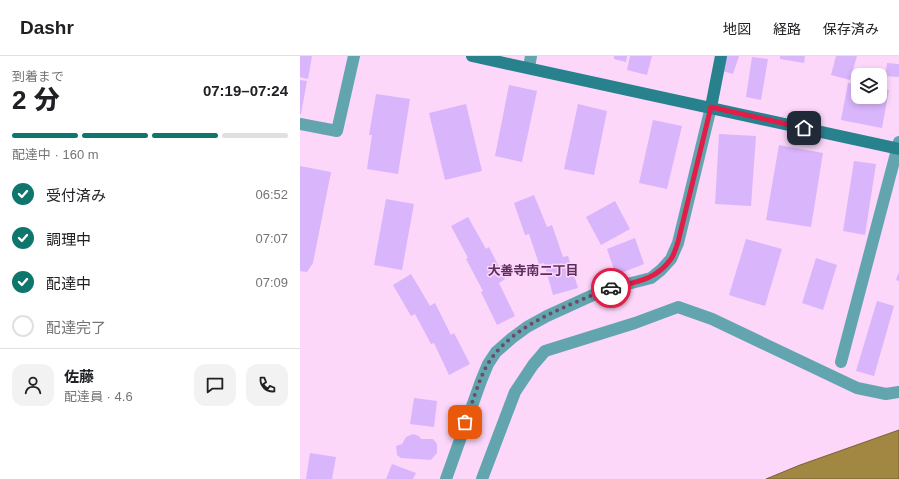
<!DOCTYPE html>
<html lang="ja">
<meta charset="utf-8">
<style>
:root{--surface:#fff;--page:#f2f2f2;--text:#202124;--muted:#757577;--line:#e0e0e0;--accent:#0f766e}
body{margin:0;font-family:Helvetica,"Noto Sans JP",sans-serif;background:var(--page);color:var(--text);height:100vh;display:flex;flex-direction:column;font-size:15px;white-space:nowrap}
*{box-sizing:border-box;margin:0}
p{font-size:13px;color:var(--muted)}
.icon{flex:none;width:22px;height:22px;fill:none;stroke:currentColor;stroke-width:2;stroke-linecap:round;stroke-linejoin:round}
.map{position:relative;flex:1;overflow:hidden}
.sheet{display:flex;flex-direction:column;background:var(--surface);width:300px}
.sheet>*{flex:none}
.tools{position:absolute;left:551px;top:12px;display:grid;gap:8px}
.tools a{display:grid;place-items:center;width:36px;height:36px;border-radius:8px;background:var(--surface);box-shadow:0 2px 6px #0003;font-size:20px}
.pin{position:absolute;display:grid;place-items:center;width:34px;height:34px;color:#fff;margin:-17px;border-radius:8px;box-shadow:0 2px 6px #0006}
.courier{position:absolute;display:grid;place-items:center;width:40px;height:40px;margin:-20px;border:3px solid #e11d48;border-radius:50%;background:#fff;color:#222;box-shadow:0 1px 5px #0007}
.overview em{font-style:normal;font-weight:800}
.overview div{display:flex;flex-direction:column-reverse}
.overview{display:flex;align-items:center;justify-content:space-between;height:68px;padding:0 12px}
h1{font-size:26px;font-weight:800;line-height:30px}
.bar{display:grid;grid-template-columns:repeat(4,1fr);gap:6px 4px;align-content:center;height:48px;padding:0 12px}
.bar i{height:5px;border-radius:3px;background:var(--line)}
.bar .active{background:var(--accent)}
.bar p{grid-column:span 4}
.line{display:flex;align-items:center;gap:10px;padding:0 12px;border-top:1px solid var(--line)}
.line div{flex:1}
.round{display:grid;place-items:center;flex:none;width:42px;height:42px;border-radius:12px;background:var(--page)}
ol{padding:0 12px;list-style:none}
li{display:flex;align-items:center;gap:12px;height:44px}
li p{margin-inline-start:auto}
li .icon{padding:4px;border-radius:50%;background:var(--accent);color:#fff;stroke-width:4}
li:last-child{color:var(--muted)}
li i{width:22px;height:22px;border:2px solid var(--line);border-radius:50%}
header{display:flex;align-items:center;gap:24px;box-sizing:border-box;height:56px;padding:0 20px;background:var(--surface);border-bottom:1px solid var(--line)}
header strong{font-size:19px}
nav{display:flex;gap:22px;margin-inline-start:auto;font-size:14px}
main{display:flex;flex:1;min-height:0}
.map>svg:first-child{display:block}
.water{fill:#a28742;stroke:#796036}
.building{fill:#d9b5fb}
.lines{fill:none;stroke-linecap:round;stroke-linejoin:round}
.street{stroke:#62a5af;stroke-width:12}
.secondary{stroke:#27828e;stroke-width:12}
.done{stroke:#684e68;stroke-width:4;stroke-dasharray:0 7.2}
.route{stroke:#e11d48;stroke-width:5}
.labels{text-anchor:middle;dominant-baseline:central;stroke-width:3;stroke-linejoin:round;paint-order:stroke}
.neighbourhood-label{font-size:13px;font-weight:bold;fill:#5f2c5e;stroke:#fcd7fa}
</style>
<header>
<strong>Dashr</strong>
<nav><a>地図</a><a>経路</a><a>保存済み</a></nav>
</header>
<main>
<section class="sheet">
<div class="overview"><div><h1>2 分</h1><p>到着まで</p></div><em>07:19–07:24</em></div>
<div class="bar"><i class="active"></i><i class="active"></i><i class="active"></i><i></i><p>配達中 · 160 m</p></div>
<ol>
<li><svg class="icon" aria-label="check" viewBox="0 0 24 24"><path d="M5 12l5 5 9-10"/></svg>受付済み<p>06:52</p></li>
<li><svg class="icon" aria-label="check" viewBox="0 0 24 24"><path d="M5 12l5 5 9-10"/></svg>調理中<p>07:07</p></li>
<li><svg class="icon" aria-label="check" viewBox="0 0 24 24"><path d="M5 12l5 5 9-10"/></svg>配達中<p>07:09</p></li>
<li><i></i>配達完了</li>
</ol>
<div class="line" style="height:72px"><a class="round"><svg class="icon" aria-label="person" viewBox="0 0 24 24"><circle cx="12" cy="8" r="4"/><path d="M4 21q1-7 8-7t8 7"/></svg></a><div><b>佐藤</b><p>配達員 · 4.6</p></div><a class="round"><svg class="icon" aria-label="chat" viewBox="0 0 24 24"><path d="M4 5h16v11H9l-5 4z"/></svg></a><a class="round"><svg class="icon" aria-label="phone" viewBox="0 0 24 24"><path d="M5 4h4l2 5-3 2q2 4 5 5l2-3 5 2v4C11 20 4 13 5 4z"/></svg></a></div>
</section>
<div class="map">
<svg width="599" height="423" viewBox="0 0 599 423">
<rect width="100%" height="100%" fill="#fcd7fa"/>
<path class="water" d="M599,374V423H466L500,409Z"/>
<g class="building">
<path d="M0,0H12L8,23L0,21Z"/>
<path d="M314,0H327L326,6L314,3Z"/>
<path d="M330,0H352L347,19L327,14Z"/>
<path d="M423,0H439L433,18L419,14Z"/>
<path d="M480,0H505L504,7L480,3Z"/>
<path d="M536,0H557L550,24L531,19Z"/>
<path d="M452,1L468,3L461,44L446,41Z"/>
<path d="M587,7L599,8V21L585,20Z"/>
<path d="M0,24L7,25L1,58H0Z"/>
<path d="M548,27L558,29V41H580V33L589,34L582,72L541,64Z"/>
<path d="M209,29L237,35L222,106L195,100Z"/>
<path d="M76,38L110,43L98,118L67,113L72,79H69Z"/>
<path d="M166,48L182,115L145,124L129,57Z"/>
<path d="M278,48L307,55L294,119L264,113Z"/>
<path d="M353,64L382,70L367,133L339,127Z"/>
<path d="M419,78L456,80L451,150L415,148Z"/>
<path d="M479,89L523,97L511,171L466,164Z"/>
<path d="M554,105L576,108L565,179L543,175Z"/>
<path d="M0,110L31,116L13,207L7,216L0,215Z"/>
<path d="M234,139L247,171L252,169L263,201L268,200L278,232L253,239L244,207L239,208L229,178L225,179L214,147Z"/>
<path d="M86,143L114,148L102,214L74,209Z"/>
<path d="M315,145L330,173L301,189L286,161Z"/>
<path d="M168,161L186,193L189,191L205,223L199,227L215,260L197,269L181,236L183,235L166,203L168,202L151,170Z"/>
<path d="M335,182L344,208L316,219L307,193Z"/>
<path d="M446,183L482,193L465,250L429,239Z"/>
<path d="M516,202L537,209L523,254L502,247Z"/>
<path d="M599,216V225L596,224Z"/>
<path d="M111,218L130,250L135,247L151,279L154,277L170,308L149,319L134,287L131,288L115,258L111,260L93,229Z"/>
<path d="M577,245L594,250L574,320L556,315Z"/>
<path d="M114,342L137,345L134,371L110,368Z"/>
<path d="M113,378L119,380L121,383H133L137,388V397L131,404L101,402L97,399L96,390L102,388L106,381Z"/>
<path d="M10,397L36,401L32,423H6Z"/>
<path d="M92,408L116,417L113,423H86Z"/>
</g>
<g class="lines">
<g class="street">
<path d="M229,12L231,0"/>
<path d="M0,68L37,75L54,0"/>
<path d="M541,306L599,86"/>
<path d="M146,423L181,325L188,308L196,296L212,282L227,271L247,260L304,234L351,222L361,214L371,203L378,187L411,51"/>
<path d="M182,423L215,336L233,309L245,295L335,267L378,251L412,263L557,332L586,338L599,336"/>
</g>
<g class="secondary">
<path d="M172,0L599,93"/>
<path d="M411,51L421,0"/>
</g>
</g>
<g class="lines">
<path class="done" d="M165,366C172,350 179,321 189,306C214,268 264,252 304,234L311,232"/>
<path class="route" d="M311,232C335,226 355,225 371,203C374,199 376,192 378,186L411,51L504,72"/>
</g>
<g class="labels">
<g class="neighbourhood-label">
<text x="233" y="214">大善寺南二丁目</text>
</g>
</g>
</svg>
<div class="tools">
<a><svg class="icon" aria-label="layers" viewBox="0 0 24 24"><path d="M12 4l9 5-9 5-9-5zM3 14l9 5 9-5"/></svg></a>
</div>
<div class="pin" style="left:165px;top:366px;background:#ea580c"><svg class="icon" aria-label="bag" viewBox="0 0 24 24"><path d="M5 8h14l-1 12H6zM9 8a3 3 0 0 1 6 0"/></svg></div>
<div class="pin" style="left:504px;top:72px;background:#1f2937"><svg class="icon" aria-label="home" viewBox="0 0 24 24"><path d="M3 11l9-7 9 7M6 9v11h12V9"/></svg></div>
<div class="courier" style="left:311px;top:232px"><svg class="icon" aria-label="car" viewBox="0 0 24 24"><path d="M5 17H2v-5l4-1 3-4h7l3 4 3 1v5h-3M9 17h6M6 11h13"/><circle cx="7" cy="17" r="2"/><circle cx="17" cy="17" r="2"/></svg></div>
</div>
</main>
